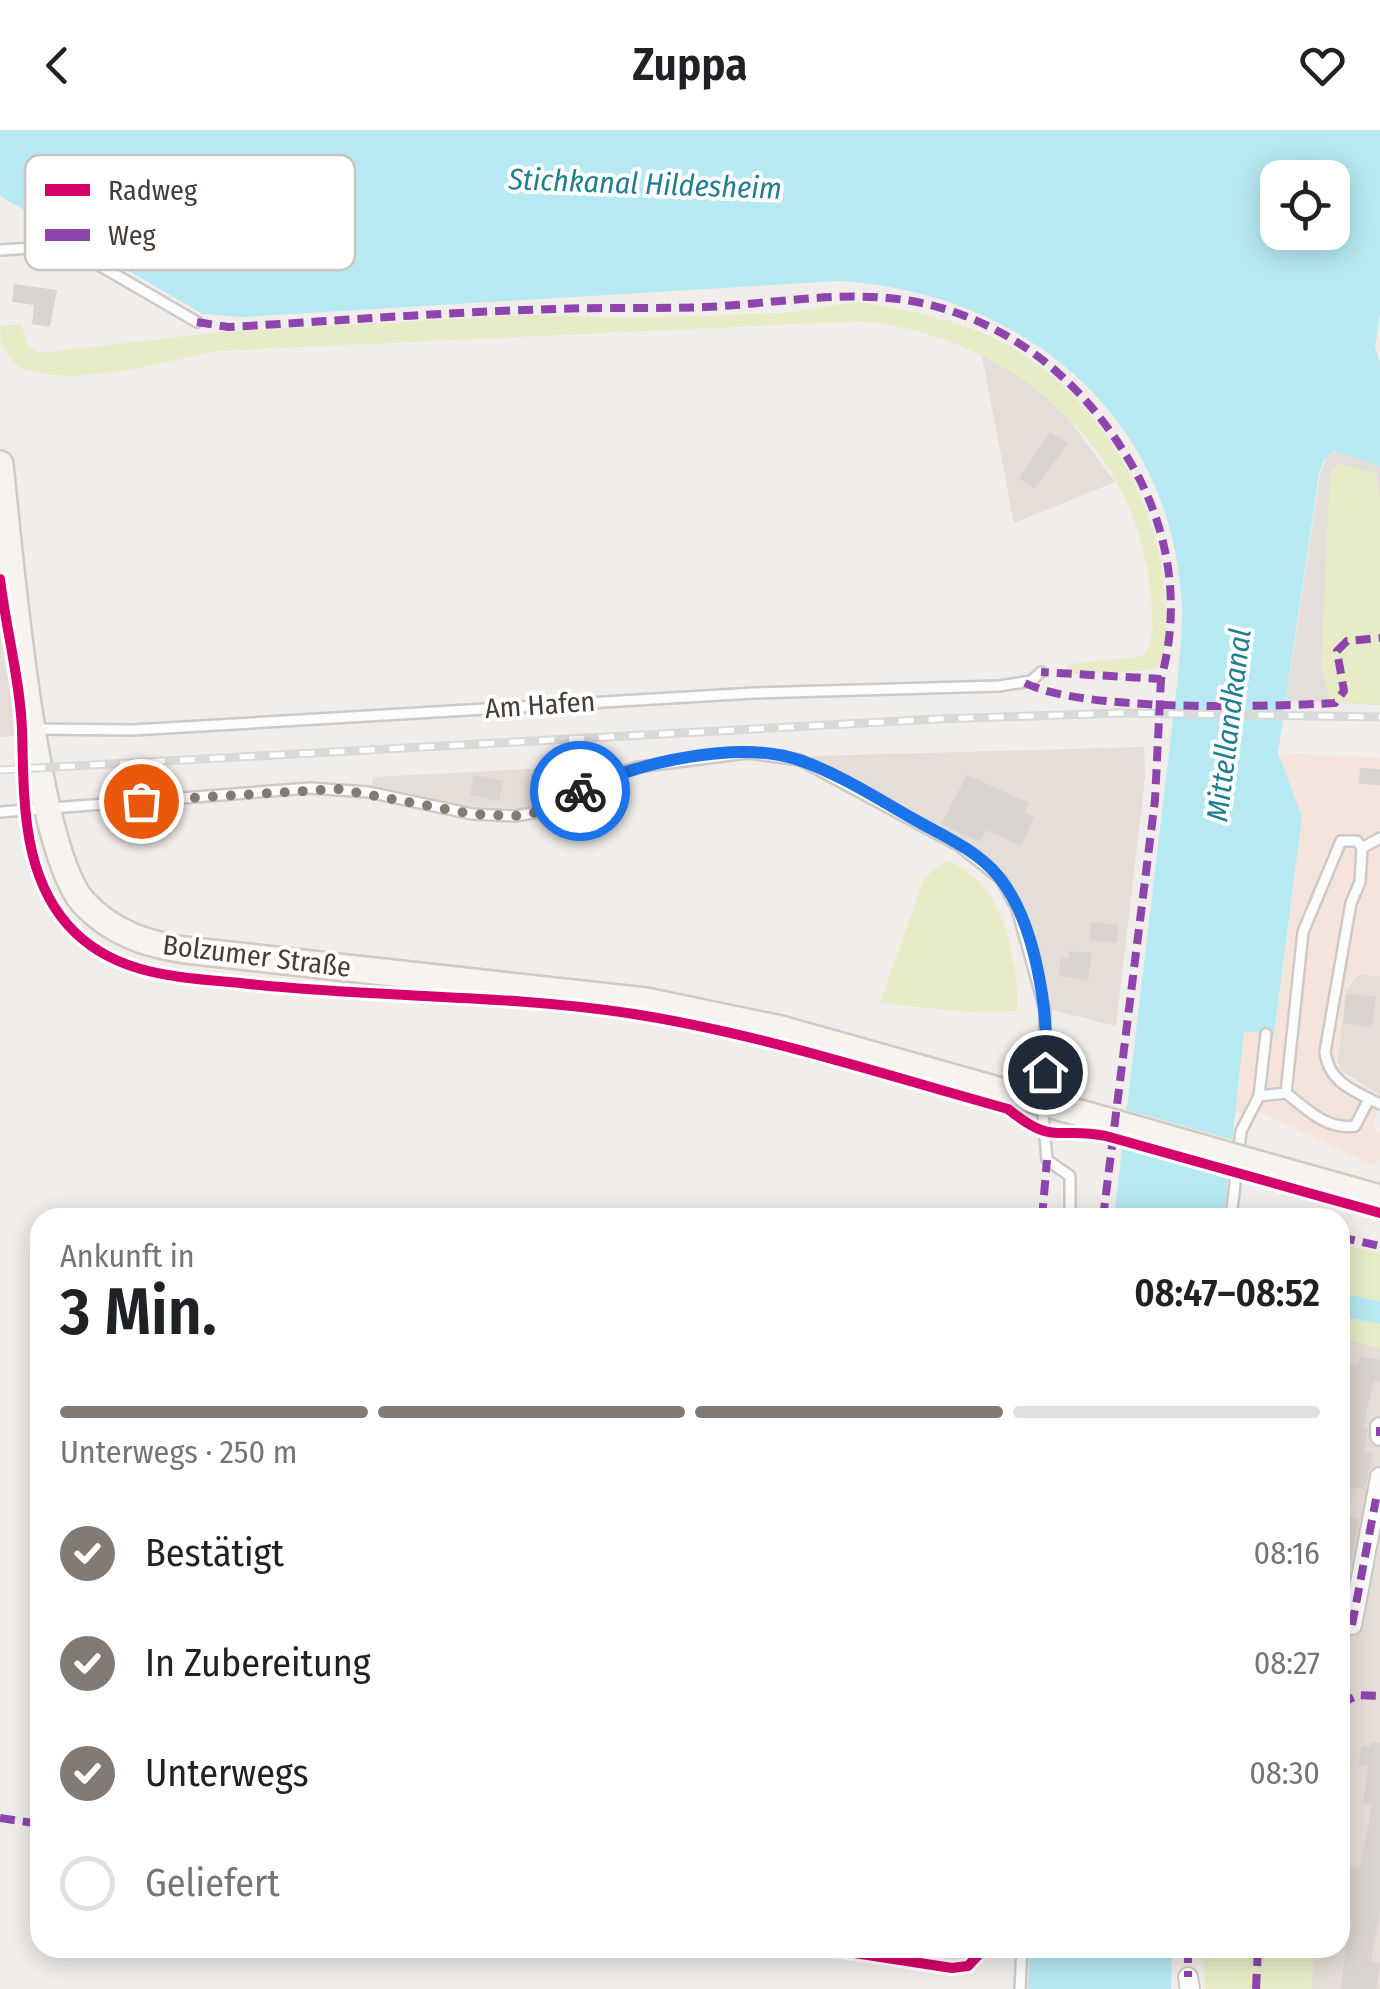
<!DOCTYPE html>
<html lang="de">
<meta charset="utf-8">
<style>
:root{--surface:#fff;--page:#f2f2f2;--text:#202124;--muted:#757577;--line:#e0e0e0;--accent:#837a74}
body{margin:0;font-family:"Fira Sans Condensed",sans-serif;background:var(--page);color:var(--text);height:100vh;display:flex;flex-direction:column;font-size:38px;white-space:nowrap}
*{box-sizing:border-box;margin:0}
p{font-size:32px;color:var(--muted)}
.icon{flex:none;width:55px;height:55px;fill:none;stroke:currentColor;stroke-width:2;stroke-linecap:round;stroke-linejoin:round}
.map{position:relative;flex:1;overflow:hidden}
.sheet{position:absolute;left:30px;top:1078px;width:1320px;height:750px;display:flex;flex-direction:column;background:var(--surface);border-radius:30px;box-shadow:0 5px 25px #0003}
.sheet>*{flex:none}
.buttons{position:absolute;left:1260px;top:30px;display:grid;gap:20px}
.buttons a{display:grid;place-items:center;width:90px;height:90px;border-radius:20px;background:var(--surface);box-shadow:0 5px 25px #0003;font-size:50px}
.pin{position:absolute;display:grid;place-items:center;width:85px;height:85px;color:#fff;margin:-42px;border:5px solid #fff;border-radius:50%;box-shadow:0 2px 10px #0007}
.courier{position:absolute;display:grid;place-items:center;width:100px;height:100px;margin:-50px;border:8px solid #1a73e8;border-radius:50%;background:#fff;color:#222;box-shadow:0 2px 12px #0007}
.headline em{font-style:normal;font-weight:600}
.headline div{display:flex;flex-direction:column-reverse}
.headline{display:flex;align-items:center;justify-content:space-between;height:170px;padding:0 30px}
h1{font-size:65px;font-weight:600;line-height:75px}
.bar{display:grid;grid-template-columns:repeat(4,1fr);gap:15px 10px;align-content:center;height:120px;padding:0 30px}
.bar i{height:12px;border-radius:8px;background:var(--line)}
.bar .current{background:var(--accent)}
.bar p{grid-column:span 4}
ol{padding:0 30px;list-style:none}
li{display:flex;align-items:center;gap:30px;height:110px}
li p{margin-inline-start:auto}
li .icon{padding:10px;border-radius:50%;background:var(--accent);color:#fff;stroke-width:4}
li:last-child{color:var(--muted)}
li i{width:55px;height:55px;border:5px solid var(--line);border-radius:50%}
header{display:flex;justify-content:space-between;align-items:center;height:130px;padding:0 30px;background:var(--surface);font-size:45px;font-weight:600}
.map>svg:first-child{display:block}
.residential{fill:#e5ddd7}
.commercial{fill:#f4e4db}
.industrial{fill:#e4dedb}
.green{fill:#e7ecc7}
.water{fill:#b6e9f2;fill-rule:evenodd}
.pier{fill:#f0edea}
.building{fill:#d9d4d0}
.lines{fill:none;stroke-linecap:round;stroke-linejoin:round}
.service-casing{stroke:#cdc9c6;stroke-width:14}
.minor-casing{stroke:#cdc9c6;stroke-width:22}
.secondary-casing{stroke:#d2c9c1;stroke-width:30}
.service{stroke:#fdfcfc;stroke-width:9}
.minor{stroke:#fdfcfc;stroke-width:18}
.secondary{stroke:#f7f3ee;stroke-width:25}
.rail-casing{stroke:#d9d9d8;stroke-width:9}
.rail{stroke:#fff;stroke-width:5;stroke-dasharray:15;stroke-linecap:butt}
.secondary-bridge-casing{stroke:#d2c9c1;stroke-width:30;stroke-linecap:butt}
.secondary-bridge{stroke:#f7f3ee;stroke-width:25}
.quiet{stroke:#8e44ad;stroke-width:8;stroke-dasharray:15 8;stroke-linecap:butt}
.cycleway-casing{stroke:#fff;stroke-width:16}
.cycleway{stroke:#d6006c;stroke-width:10}
.done{stroke:#837a74;stroke-width:10;stroke-dasharray:0 18}
.route{stroke:#1a73e8;stroke-width:12}
.labels{text-anchor:middle;dominant-baseline:central;stroke-width:8;stroke-linejoin:round;paint-order:stroke}
.street-label{font-size:28px;fill:#483c35;stroke:#fff}
.water-label{font-size:30px;font-style:italic;fill:#207e92;stroke:#fff}
.key{fill:#fff;stroke:#c8c4c2;stroke-width:2.5}
.key-label{font-size:28px;fill:#483c35}
</style>
<header><svg class="icon" aria-label="back" viewBox="0 0 24 24"><path d="M15 5l-7 7 7 7"/></svg>Zuppa<svg class="icon" aria-label="heart" viewBox="0 0 24 24"><path d="M12 20l-8-8c-3-5 5-10 8-4 3-6 11-1 8 4z"/></svg></header>
<div class="map">
<svg width="1380" height="1859" viewBox="0 0 1380 1859">
<rect width="100%" height="100%" fill="#f0edea"/>
<g class="residential">
<path d="M981,221L1037,259L1068,288L1115,352L1014,393Z"/>
<path d="M0,500L17,600L13,606L0,607Z"/>
<path d="M1144,617L1145,648L1116,896L1045,878L1018,780L985,732L807,634L812,626Z"/>
<path d="M549,638L600,642L525,679L463,676L372,657L373,647Z"/>
<path d="M1359,844L1380,846V965L1337,938L1345,862Z"/>
<path d="M1340,1208L1380,1218V1859H1311L1316,1818H1340V1631L1348,1564V1538L1340,1535Z"/>
</g>
<path class="commercial" d="M1278,623L1380,628V846L1359,844L1347,856L1337,928L1343,945L1380,965L1373,999L1380,1003V1024L1375,1036L1264,984L1235,982L1244,901L1275,904L1302,687Z"/>
<path class="industrial" d="M1341,321L1380,336V575L1286,571L1320,344L1328,324Z"/>
<g class="green">
<path d="M855,172C909,179 969,191 1016,220C1097,270 1156,364 1164,459C1166,483 1172,522 1154,540L1076,544L1066,539L1069,534L1142,526C1157,512 1152,480 1150,460C1135,310 1007,206 862,191L217,221C162,232 69,260 17,236L1,216L0,196L21,194L28,216L38,223L221,202L526,185L625,188L786,183Z"/>
<path d="M1339,333L1376,344L1380,371V575L1331,572L1321,538L1330,344Z"/>
<path d="M946,731C1002,747 1019,830 1017,881L968,882L880,873L924,748Z"/>
<path d="M1340,1114L1380,1123V1171L1340,1163Z"/>
<path d="M1340,1186L1380,1194V1218L1340,1208Z"/>
<path d="M1203,1818H1316L1311,1859H1205Z"/>
</g>
<g class="water">
<path d="M0,0H1380V182L1375,217L1380,233V336L1334,321L1324,330L1319,344L1278,623L1302,687L1274,905L1244,901L1224,1087H1114L1178,547C1180,520 1184,491 1181,464C1167,278 1016,161 838,151L243,187L203,184L0,66ZM1278,48H1332V102H1278Z"/>
<path d="M1340,1163L1380,1171V1194L1340,1186Z"/>
<path d="M1030,1818H1172L1171,1859H1028Z"/>
</g>
<path class="pier" d="M1120,978L1237,1011L1233,1047L1116,1017Z"/>
<g class="building">
<path d="M14,154L57,160L50,197L32,194L34,175L12,172Z"/>
<path d="M1050,302L1068,314L1034,359L1019,348Z"/>
<path d="M1360,638L1380,639V655L1359,654Z"/>
<path d="M474,645L503,651L499,671L470,665Z"/>
<path d="M967,645L1029,673L1024,682L1034,687L1021,716L986,700L980,712L941,694Z"/>
<path d="M1091,792L1118,795L1117,813L1090,810Z"/>
<path d="M1069,821L1092,823L1088,850L1059,846L1061,828L1069,829Z"/>
<path d="M1346,863L1376,867L1372,897L1343,893Z"/>
<path d="M1360,1226L1380,1230V1252L1374,1251L1363,1298L1368,1299L1364,1321L1373,1323L1365,1359L1353,1357L1347,1387L1359,1389L1341,1487L1340,1348L1346,1318L1340,1317V1231L1358,1234Z"/>
<path d="M1371,1612L1380,1613V1783L1371,1831L1380,1833L1376,1859H1341L1348,1799L1341,1798L1348,1737L1360,1738L1372,1675H1363L1368,1636L1358,1635L1362,1616L1370,1617Z"/>
</g>
<g class="lines">
<defs>
<g id="service">
<path d="M0,120L66,116L197,192"/>
<path d="M35,599L133,600L754,563L999,556L1031,551L1041,542"/>
<path d="M0,682L310,658L368,662L472,684L515,686L539,682L604,648L638,637L748,623L800,630L958,715L1001,749L1017,779L1045,880L1042,972L1047,1030L1070,1046V1088"/>
<path d="M1380,708L1362,718L1360,752L1351,773L1325,922C1329,953 1354,961 1380,974"/>
<path d="M1362,718L1357,711H1341L1303,802L1286,963C1308,980 1326,1000 1355,996L1369,969"/>
<path d="M1259,966L1266,904"/>
<path d="M1231,1084L1246,1088"/>
<path d="M1231,1088L1241,1001L1259,966L1286,963"/>
<path d="M1020,1859L1022,1818"/>
</g>
<g id="minor">
<path d="M1380,1297V1306"/>
<path d="M1380,1347L1376,1369L1380,1370"/>
<path d="M1352,1495L1376,1369"/>
<path d="M1188,1847L1190,1859"/>
</g>
<g id="secondary">
<path d="M0,334C9,419 34,719 84,773C112,803 146,814 185,820L646,871L781,899L1108,991"/>
<path d="M1248,1031L1380,1068"/>
</g>
</defs>
<use href="#service" class="service-casing"/>
<use href="#minor" class="minor-casing"/>
<use href="#secondary" class="secondary-casing"/>
<use href="#service" class="service"/>
<use href="#minor" class="minor"/>
<use href="#secondary" class="secondary"/>
<defs>
<path id="rail" d="M0,640L938,589L1122,583L1380,587"/>
</defs>
<use href="#rail" class="rail-casing"/>
<use href="#rail" class="rail"/>
<defs>
<path id="secondary-bridge" d="M1108,991L1248,1031"/>
</defs>
<use href="#secondary-bridge" class="secondary-bridge-casing"/>
<use href="#secondary-bridge" class="secondary-bridge"/>
<g class="quiet">
<path d="M197,192L228,197C337,191 445,182 554,179C605,177 655,179 706,177C791,173 871,153 954,182C1033,209 1092,265 1133,337C1170,402 1181,477 1161,549L1041,542"/>
<path d="M1025,553C1084,582 1264,577 1335,573L1344,561L1337,521L1347,511L1380,508"/>
<path d="M1042,1088L1047,1030"/>
<path d="M1103,1088L1155,670L1161,549"/>
<path d="M1340,1107L1380,1116"/>
<path d="M1380,1297V1306"/>
<path d="M1352,1495L1376,1369"/>
<path d="M1340,1574L1358,1565L1380,1566"/>
<path d="M0,1688L40,1694"/>
<path d="M1188,1818V1847"/>
<path d="M1256,1859L1258,1818"/>
</g>
<defs>
<g id="cycleway">
<path d="M0,449C6,499 20,550 22,599C24,665 21,741 67,794C114,848 183,847 249,854C377,868 506,864 634,884C761,904 885,945 1008,979C1055,1017 1056,996 1106,1006L1380,1083"/>
<path d="M822,1818L952,1838L968,1836L985,1818"/>
</g>
</defs>
<use href="#cycleway" class="cycleway-casing"/>
<use href="#cycleway" class="cycleway"/>
</g>
<g class="lines">
<path class="done" d="M141,671L338,659L472,684L515,686L539,682L580,661"/>
<path class="route" d="M580,661C635,632 742,609 802,631C839,644 875,667 910,687C939,704 976,719 998,746C1036,791 1050,886 1045,942"/>
</g>
<g class="labels">
<g class="street-label">
<text transform="translate(540 575) rotate(-4)">Am Hafen</text>
<text transform="translate(257 826) rotate(7)">Bolzumer Straße</text>
</g>
<g class="water-label">
<text transform="translate(645 54) rotate(2)">Stichkanal Hildesheim</text>
<text transform="translate(1229 595) rotate(-83)">Mittellandkanal</text>
</g>
</g>
<rect x="25" y="25" width="330" height="115" rx="15" class="key"/>
<rect x="45" y="54" width="45" height="12" fill="#d6006c"/>
<rect x="45" y="99" width="45" height="12" fill="#8e44ad"/>
<g class="key-label">
<text x="108" y="70">Radweg</text>
<text x="108" y="115">Weg</text>
</g>
</svg>
<div class="buttons">
<a><svg class="icon" aria-label="locate" viewBox="0 0 24 24"><circle cx="12" cy="12" r="6"/><path d="M12 2v4M12 18v4M2 12h4M18 12h4"/></svg></a>
</div>
<div class="pin" style="left:141px;top:671px;background:#ea580c"><svg class="icon" aria-label="bag" viewBox="0 0 24 24"><path d="M5 8h14l-1 12H6zM9 8a3 3 0 0 1 6 0"/></svg></div>
<div class="pin" style="left:1045px;top:942px;background:#1f2937"><svg class="icon" aria-label="home" viewBox="0 0 24 24"><path d="M3 11l9-7 9 7M6 9v11h12V9"/></svg></div>
<div class="courier" style="left:580px;top:661px"><svg class="icon" aria-label="bike" viewBox="0 0 24 24"><circle cx="6" cy="16" r="4"/><circle cx="18" cy="16" r="4"/><path d="M6 16l4-8h5l3 8M10 8l3 8H6M13 5h3"/></svg></div>
<section class="sheet">
<div class="headline"><div><h1>3 Min.</h1><p>Ankunft in</p></div><em>08:47–08:52</em></div>
<div class="bar"><i class="current"></i><i class="current"></i><i class="current"></i><i></i><p>Unterwegs · 250 m</p></div>
<ol>
<li><svg class="icon" aria-label="check" viewBox="0 0 24 24"><path d="M5 12l5 5 9-10"/></svg>Bestätigt<p>08:16</p></li>
<li><svg class="icon" aria-label="check" viewBox="0 0 24 24"><path d="M5 12l5 5 9-10"/></svg>In Zubereitung<p>08:27</p></li>
<li><svg class="icon" aria-label="check" viewBox="0 0 24 24"><path d="M5 12l5 5 9-10"/></svg>Unterwegs<p>08:30</p></li>
<li><i></i>Geliefert</li>
</ol>
</section>
</div>
